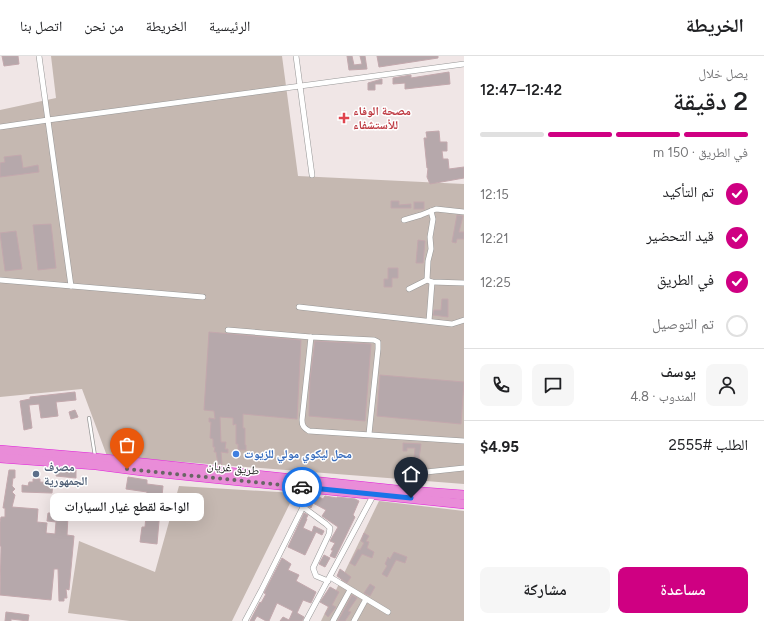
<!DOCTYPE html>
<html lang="ar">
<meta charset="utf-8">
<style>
:root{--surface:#fff;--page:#f6f6f6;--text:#202124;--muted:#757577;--line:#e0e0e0;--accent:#cf0082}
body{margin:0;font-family:Figtree,"Noto Naskh Arabic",sans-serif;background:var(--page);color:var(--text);direction:rtl;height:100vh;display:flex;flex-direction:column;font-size:15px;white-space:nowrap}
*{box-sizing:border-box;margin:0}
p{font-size:13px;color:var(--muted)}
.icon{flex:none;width:22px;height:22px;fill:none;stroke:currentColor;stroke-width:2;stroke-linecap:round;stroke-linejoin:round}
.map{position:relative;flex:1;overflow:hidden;direction:ltr}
.sheet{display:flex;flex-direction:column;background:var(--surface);width:300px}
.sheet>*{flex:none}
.pin{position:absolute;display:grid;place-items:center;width:34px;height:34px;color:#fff;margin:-41px -17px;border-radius:50% 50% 50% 0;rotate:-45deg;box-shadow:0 0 4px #0007}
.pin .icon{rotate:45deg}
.courier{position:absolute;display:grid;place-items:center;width:40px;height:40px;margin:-20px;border:3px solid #1a73e8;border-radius:50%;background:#fff;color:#222;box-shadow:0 1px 5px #0007}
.bubble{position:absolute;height:28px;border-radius:8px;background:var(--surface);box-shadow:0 4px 16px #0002;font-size:13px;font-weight:600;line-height:28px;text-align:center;direction:rtl}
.summary em{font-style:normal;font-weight:600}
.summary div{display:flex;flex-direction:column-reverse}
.summary{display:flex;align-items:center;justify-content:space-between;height:68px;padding:0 16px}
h1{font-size:26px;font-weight:600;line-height:30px}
.bar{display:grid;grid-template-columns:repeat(4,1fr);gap:6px 4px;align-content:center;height:48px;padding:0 16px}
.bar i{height:5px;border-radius:3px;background:var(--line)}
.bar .current{background:var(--accent)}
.bar p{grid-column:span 4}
.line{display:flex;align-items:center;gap:10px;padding:0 16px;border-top:1px solid var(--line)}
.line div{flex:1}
.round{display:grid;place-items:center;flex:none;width:42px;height:42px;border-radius:8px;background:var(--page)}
ol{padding:0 16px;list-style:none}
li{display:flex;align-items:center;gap:12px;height:44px}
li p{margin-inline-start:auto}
li .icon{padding:4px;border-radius:50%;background:var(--accent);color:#fff;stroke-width:4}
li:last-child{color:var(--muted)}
li i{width:22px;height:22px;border:2px solid var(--line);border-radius:50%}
.primary-button{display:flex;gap:8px;margin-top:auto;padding:8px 16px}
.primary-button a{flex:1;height:46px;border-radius:8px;background:var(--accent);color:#fff;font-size:16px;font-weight:600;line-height:46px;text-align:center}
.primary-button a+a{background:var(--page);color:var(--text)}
header{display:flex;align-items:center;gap:24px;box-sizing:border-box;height:56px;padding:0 20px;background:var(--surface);border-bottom:1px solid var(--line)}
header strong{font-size:19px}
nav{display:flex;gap:22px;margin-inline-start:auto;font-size:14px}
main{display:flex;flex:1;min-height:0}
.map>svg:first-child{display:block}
.construction{fill:#c5b8b1}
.building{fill:#b6a8ab;stroke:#c3a8ad}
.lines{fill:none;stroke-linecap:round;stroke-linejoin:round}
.lane-casing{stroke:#979797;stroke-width:4}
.street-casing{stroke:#979797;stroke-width:6}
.highway-casing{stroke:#e021da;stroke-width:10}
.lane{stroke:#fff;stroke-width:2.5}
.street{stroke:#fff;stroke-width:5}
.highway{stroke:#e98cd8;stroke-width:9}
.done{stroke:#696565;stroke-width:4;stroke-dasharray:0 7.2}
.route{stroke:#1a73e8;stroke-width:5}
.health-dot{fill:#e0444e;stroke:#fff;stroke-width:1.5}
.shop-dot{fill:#3f7fe0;stroke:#fff;stroke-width:1.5}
.service-dot{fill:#5c6f8a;stroke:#fff;stroke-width:1.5}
.labels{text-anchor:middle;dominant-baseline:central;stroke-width:3;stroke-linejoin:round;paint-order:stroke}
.health-label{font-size:12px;font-weight:bold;fill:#be3a42;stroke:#fff;text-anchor:start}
.shop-label{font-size:12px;font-weight:bold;fill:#366cbe;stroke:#fff;text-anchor:start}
.service-label{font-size:12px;font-weight:bold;fill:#4e5e75;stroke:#fff;text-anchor:start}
.street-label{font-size:12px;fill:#202020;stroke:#fff}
</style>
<header>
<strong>الخريطة</strong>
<nav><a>الرئيسية</a><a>الخريطة</a><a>من نحن</a><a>اتصل بنا</a></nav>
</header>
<main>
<section class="sheet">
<div class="summary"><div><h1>2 دقيقة</h1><p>يصل خلال</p></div><em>12:42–12:47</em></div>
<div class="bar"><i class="current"></i><i class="current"></i><i class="current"></i><i></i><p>في الطريق · 150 m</p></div>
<ol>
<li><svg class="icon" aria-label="check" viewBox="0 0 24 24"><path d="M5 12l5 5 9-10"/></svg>تم التأكيد<p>12:15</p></li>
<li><svg class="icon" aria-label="check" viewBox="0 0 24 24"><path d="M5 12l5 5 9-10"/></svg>قيد التحضير<p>12:21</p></li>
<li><svg class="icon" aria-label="check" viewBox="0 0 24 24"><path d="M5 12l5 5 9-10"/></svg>في الطريق<p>12:25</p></li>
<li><i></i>تم التوصيل</li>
</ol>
<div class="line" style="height:72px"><a class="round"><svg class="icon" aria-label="person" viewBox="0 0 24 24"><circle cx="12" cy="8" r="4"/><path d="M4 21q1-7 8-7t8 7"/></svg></a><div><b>يوسف</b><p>المندوب · 4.8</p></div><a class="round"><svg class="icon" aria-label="chat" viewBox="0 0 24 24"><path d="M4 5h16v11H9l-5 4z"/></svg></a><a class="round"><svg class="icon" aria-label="phone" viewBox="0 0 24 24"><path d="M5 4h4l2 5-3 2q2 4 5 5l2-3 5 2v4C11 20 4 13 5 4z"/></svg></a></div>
<div class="line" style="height:52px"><div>الطلب #2555</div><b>$4.95</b></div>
<div class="primary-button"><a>مساعدة</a><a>مشاركة</a></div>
</section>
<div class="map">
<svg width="464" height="565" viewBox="0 0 464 565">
<rect width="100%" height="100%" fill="#f0e6e6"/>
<g class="construction">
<path d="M51,0H282L298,120L464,128V428L107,400L82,333L0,341V54L56,42Z"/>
<path d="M179,430L295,437L232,565H130L68,557L79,485L155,516Z"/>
<path d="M379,445L464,455V565H321Z"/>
</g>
<g class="building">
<path d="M2,0H18L19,8L4,10Z"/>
<path d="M347,0H352L354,9L362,8L360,0H365L367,13L349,14Z"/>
<path d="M377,0H438V2L379,11Z"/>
<path d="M449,16L450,28L405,33V27L393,28V22L411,19V22Z"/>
<path d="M382,23V28H375V34H368V27Z"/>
<path d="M439,75L440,86H447V95H442L443,103H448L449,113L464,111V122L430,128L427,121L428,112H427L424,82H427L426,76Z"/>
<path d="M21,99L23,112L38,109L39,116L0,121V107L5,106L4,101Z"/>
<path d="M391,145H399V149L411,148V152H391Z"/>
<rect x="414" y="146" width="10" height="7"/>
<path d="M457,159L463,160L459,176H464V183H457L456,187L452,186Z"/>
<path d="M51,168L56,212L38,214L33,169Z"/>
<path d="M16,175L22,213L5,215L0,177Z"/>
<path d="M418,184L425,185L423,207H416Z"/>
<path d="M388,212H398V222H392V231H384V223H388Z"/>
<path d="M442,243H448V261L433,259L434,254H441Z"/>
<path d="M209,276L301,284L297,363L243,358V372H245V389H246V394H238V388H236V368L233,369V362L220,361L221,386H226L225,393H228V397L221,396L222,408H218L216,396H214L215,391H213V383L210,382L211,366H209V362L215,363L214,355L204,354Z"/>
<path d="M315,285L371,288L365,365L309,360L310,323Z"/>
<path d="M380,319L464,326L461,368L377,360Z"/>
<path d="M75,336L76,344L56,346L58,360L41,362L39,348L29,349L32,372L24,374L20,345L30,343V341Z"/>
<path d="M75,354L78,361L71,363L69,356Z"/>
<path d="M403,387L421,388L419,403L414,402L415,392H407V395H403Z"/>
<path d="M61,413L76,414V422L56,420L57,414Z"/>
<path d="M9,414H15V422H13L12,430L15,433L12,436L15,439L12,451L38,453L37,466L47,467L46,477L55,478L56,466L47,465L48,457H58L60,443L77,444V446L78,447L77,458L70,457V460H68L67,479L74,480L69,534L66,533L67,542H64V545H59L58,513H54L51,544L0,539L1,490H0V466L1,461H5V452H3Z"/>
<path d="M128,421L147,424V428L163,430L162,440L159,439L156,454H160L157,488L140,486L142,471H145L147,448H145L147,436L126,433Z"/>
<path d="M33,423H40V426L53,427L52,437L22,436V429L28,430L29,426H33Z"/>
<path d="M315,439L323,443L325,440L337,442V441L355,443L359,445L353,459L355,461L335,502L330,500L333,494H331L335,487L330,485L338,471L322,460L326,454L313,447L311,452L308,450Z"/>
<path d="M304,457L308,459L306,463H307L303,472L312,476L314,470L324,475L322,479L316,476L305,499L288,491Z"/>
<path d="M364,477L369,480L366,485L369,486L367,492L374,496L372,502L362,498L355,510L350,507L358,493L360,494L364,487L361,485Z"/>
<path d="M394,496L407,501L405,507L396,504L387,521L382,518L387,510L385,508L388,501L390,503Z"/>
<path d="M324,499L330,502L325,511L319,508Z"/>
<path d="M282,502L291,508L288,514L299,519L296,525L316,536L311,547L303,544L297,557L304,561L302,565H280L283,561L289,564L293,555L277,547L269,565H266L257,560L254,565H250L260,546L261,547L266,538L264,537Z"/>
<path d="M340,513L351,521L347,527L337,520Z"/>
<path d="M370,528L375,531L370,540L364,537Z"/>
<path d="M330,531L339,536L332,549L336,551L328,561L325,558L329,551L320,546Z"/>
<path d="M352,539L357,542L348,555L351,556L345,565H338Z"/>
<path d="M6,556L29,559L28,565L11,563V565H5Z"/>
</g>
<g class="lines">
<defs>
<path id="lane" d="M89,362L95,400"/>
<g id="street">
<path d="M39,0L71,230"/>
<path d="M296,0L312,119"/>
<path d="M0,71L48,64L464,8"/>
<path d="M404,164L421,159L436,153L464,156"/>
<path d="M0,224L203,241"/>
<path d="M427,224L428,205L431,193L430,181L433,163L431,155"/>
<path d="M409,233L427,224L432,226L464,227"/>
<path d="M299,251L452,268L464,264"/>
<path d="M429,265L432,226"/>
<path d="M228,274L311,281L374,284L378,286V293L369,378"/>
<path d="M311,281L302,364C302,370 304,372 309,375L464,385"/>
<path d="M426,416L464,412"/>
<path d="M298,431L302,438L303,451L326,468L330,472L329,478L313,512L316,520L328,525"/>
<path d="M330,521L388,556"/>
<path d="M245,565L261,535L303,451L312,436L316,432"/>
<path d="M306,565L374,438"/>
<path d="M333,565L350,534"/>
<path d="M354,565L366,543"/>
</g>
<g id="highway">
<path d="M0,394L95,402L397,434L464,439"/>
<path d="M0,402L96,409L142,415L464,448"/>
</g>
</defs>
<use href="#lane" class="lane-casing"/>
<use href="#street" class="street-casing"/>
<use href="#highway" class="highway-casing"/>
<use href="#lane" class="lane"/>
<use href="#street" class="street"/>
<use href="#highway" class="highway"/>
</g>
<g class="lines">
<path class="done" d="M127,413L302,431"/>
<path class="route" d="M302,431L411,442"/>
</g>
<path class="health-dot" d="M342 56h4v4h4v4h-4v4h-4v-4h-4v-4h4z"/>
<circle class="shop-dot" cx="236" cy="398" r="4"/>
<circle class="service-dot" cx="36" cy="418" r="4"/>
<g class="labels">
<g class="health-label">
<text x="353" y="55">مصحة الوفاء<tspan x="353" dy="14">للأستشفاء</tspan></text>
</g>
<g class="shop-label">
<text x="244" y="398">محل ليكوي مولي للزيوت</text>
</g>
<g class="service-label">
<text x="44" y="411">مصرف<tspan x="44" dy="14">الجمهورية</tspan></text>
</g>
<g class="street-label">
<text transform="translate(233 412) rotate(6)">طريق غريان</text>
</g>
</g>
</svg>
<div class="pin" style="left:127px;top:413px;background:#ea580c"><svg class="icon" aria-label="bag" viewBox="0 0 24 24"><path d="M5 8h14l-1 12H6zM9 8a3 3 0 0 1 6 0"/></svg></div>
<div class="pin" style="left:411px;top:442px;background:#1f2937"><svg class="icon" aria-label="home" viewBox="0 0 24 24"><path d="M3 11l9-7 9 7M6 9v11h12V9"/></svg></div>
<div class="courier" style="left:302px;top:431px"><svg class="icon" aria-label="car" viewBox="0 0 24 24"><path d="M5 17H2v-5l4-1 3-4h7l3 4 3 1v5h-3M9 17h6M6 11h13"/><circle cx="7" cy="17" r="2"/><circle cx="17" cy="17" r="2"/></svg></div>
<div class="bubble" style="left:50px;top:437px;width:154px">الواحة لقطع غيار السيارات</div>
</div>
</main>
